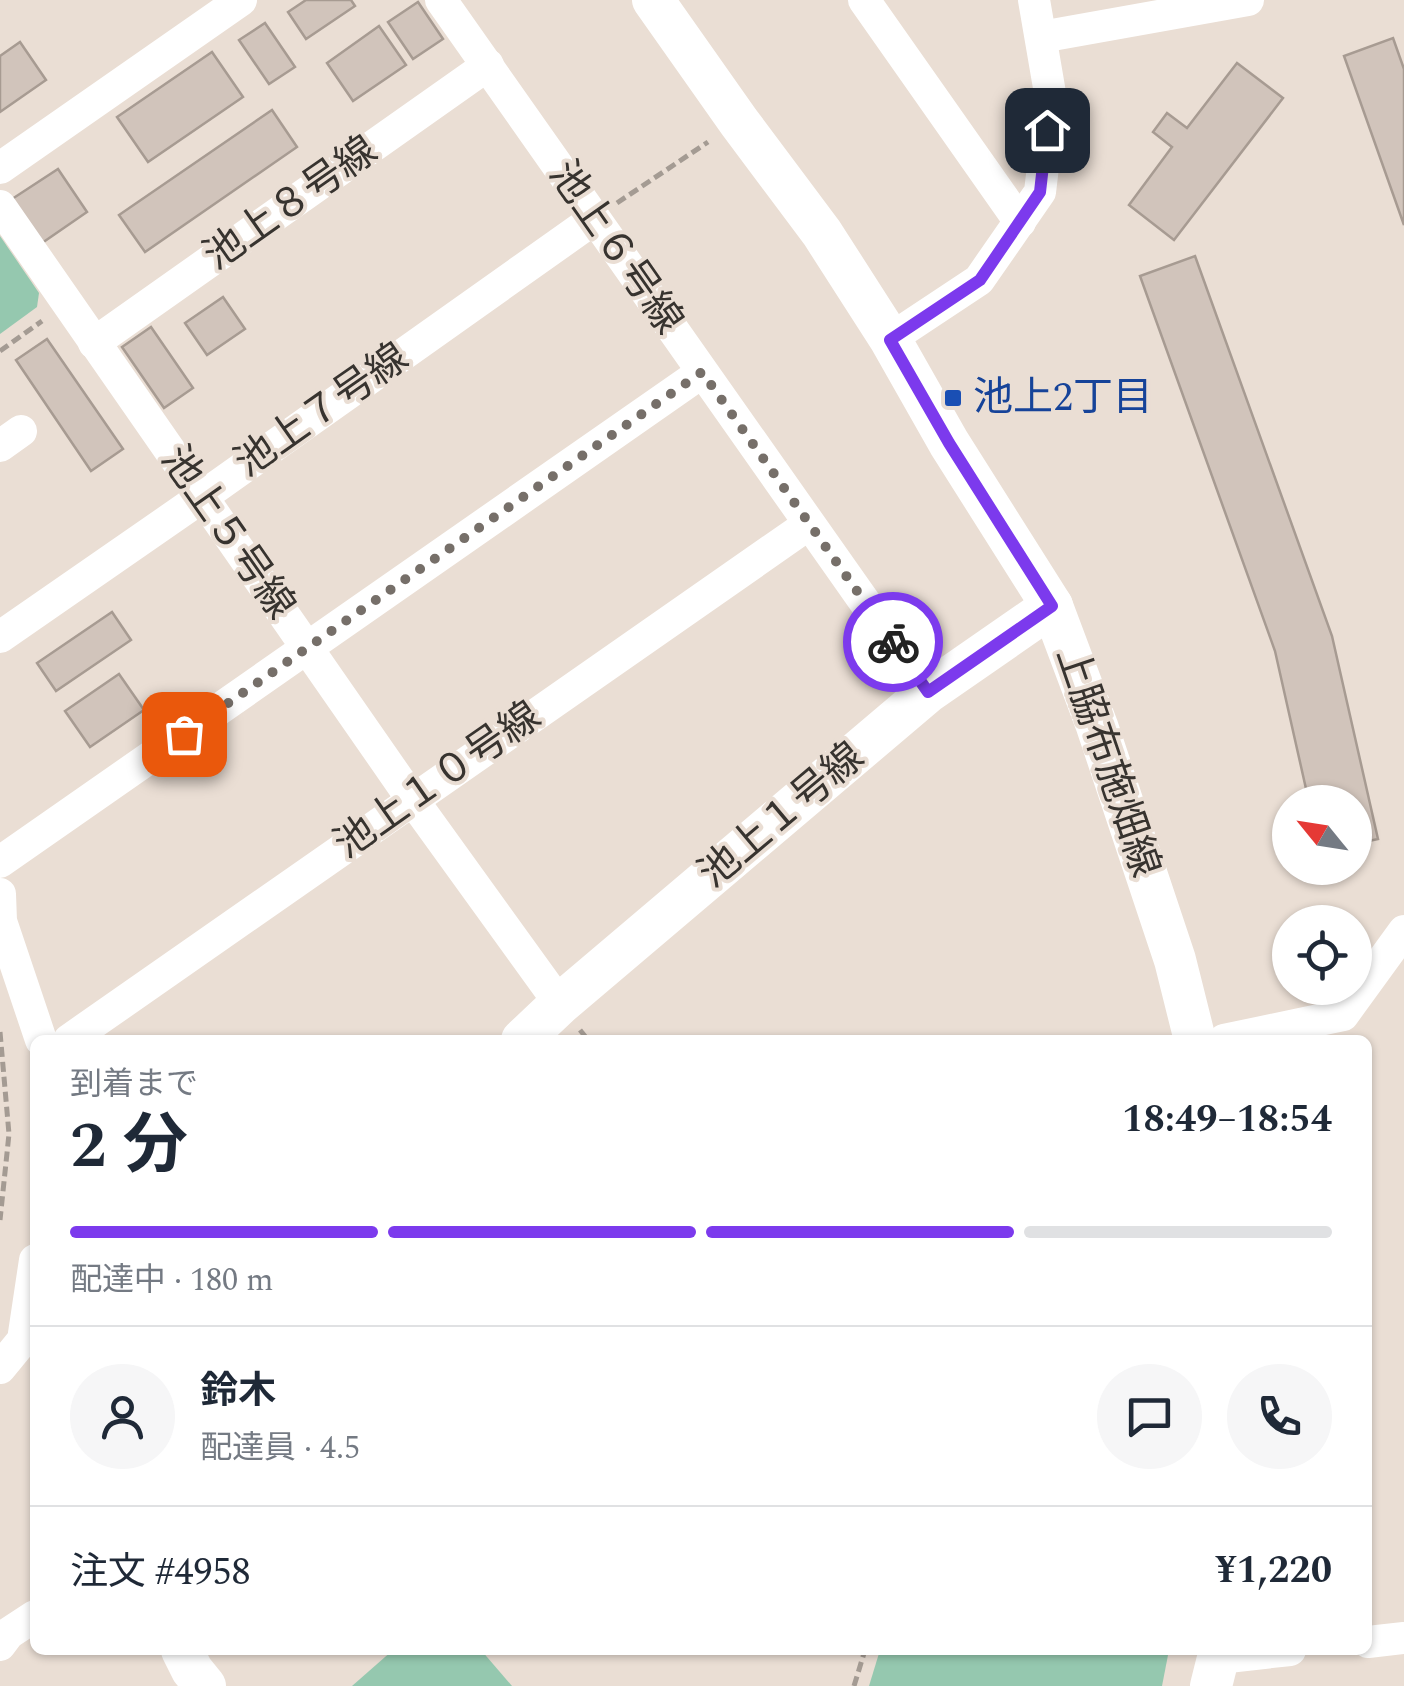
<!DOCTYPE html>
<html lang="ja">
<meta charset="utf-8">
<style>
:root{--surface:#fff;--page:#f6f6f7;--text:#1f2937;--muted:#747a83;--line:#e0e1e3;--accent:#7c3aed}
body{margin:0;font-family:Spectral,"Noto Sans JP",serif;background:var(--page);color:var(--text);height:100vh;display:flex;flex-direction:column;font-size:38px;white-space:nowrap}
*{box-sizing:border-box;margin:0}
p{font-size:32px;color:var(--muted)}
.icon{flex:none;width:55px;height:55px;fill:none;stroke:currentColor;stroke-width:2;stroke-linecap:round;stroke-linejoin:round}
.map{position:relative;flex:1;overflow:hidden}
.panel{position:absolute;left:30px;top:1035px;width:1342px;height:620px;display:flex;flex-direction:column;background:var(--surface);border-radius:15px;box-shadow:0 2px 8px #0004}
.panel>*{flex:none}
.needle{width:65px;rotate:300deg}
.tools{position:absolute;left:1272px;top:785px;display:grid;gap:20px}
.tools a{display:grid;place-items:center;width:100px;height:100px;border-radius:50%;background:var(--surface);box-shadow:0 2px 8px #0004;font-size:50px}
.pin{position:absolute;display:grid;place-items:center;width:85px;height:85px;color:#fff;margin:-42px;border-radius:20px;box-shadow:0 5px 15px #0006}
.courier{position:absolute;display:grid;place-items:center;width:100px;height:100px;margin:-50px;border:8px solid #7c3aed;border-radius:50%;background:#fff;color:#222;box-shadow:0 2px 12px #0007}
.head em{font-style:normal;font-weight:700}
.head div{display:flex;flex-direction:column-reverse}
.head{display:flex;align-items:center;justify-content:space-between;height:170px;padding:0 40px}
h1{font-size:65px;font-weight:700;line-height:75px}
.bar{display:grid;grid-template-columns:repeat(4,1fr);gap:15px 10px;align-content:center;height:120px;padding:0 40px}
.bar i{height:12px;border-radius:8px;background:var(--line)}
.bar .on{background:var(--accent)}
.bar p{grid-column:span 4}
.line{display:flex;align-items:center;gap:25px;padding:0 40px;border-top:2px solid var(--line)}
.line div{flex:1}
.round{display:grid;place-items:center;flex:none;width:105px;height:105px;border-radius:52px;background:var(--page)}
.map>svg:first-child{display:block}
.green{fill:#95c8af}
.building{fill:#d1c4bb;stroke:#a79b92;stroke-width:2.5}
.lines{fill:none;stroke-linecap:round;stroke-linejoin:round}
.path{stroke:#a49b93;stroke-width:5;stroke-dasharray:10 5;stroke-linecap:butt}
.minor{stroke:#fff;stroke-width:32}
.tertiary{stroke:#fff;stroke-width:42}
.done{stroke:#766f69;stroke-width:10;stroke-dasharray:0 18}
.route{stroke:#7c3aed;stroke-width:12}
.transit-dot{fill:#1a4fb4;stroke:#eaded4;stroke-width:4}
.labels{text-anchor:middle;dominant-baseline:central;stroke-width:8;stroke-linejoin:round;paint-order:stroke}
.street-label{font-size:40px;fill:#37332f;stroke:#eaded4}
.transit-label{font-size:40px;fill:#164399;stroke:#eaded4;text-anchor:start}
</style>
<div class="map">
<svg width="1404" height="1686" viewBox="0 0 1404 1686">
<rect width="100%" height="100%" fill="#eaded4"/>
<g class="green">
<path d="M0,236L39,293L37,307L0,334Z"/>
<path d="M393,1650H481L512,1686H352Z"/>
<path d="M880,1650H1169L1162,1686H869Z"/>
</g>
<g class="building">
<path d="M306,0H351L355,6L306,39L288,12Z"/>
<path d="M418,2L443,39L413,59L388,22Z"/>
<path d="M265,23L295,67L269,84L239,40Z"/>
<path d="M379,26L406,65L353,101L327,63Z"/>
<path d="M1393,38L1404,69V225L1344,56Z"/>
<path d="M20,42L46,80L0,112V56Z"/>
<path d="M212,52L243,97L148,162L117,117Z"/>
<path d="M1237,63L1283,98L1174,240L1129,205L1172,147L1153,132L1167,113L1187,128Z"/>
<path d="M272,110L297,147L145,252L119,215Z"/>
<path d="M58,169L87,212L42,243L12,199Z"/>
<path d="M1195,256L1332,636L1378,839L1355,844V802H1309L1275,651L1140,276Z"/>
<path d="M223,297L245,329L207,355L185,323Z"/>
<path d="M151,327L193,388L164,408L122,347Z"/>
<path d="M47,339L123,449L91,471L16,360Z"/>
<path d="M112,612L131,640L56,691L37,663Z"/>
<path d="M119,674L144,710L90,747L65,711Z"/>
</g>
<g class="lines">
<g class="path">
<path d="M617,203L708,142"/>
<path d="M0,351L42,321"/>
<path d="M580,1030L588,1040"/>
<path d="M0,1032L9,1134L0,1220"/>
<path d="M854,1686L865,1650"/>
</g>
<g class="minor">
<path d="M441,0L928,692"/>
<path d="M864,0L1020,222"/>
<path d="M1041,37L1248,0"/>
<path d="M0,168L241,0"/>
<path d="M0,206L412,799L560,1004"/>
<path d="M890,339L979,280L1040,192L1051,99L1034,0"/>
<path d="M94,343L488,65"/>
<path d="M0,446L21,431"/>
<path d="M0,637L202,497L594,219"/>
<path d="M0,862L701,373"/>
<path d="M0,894L1,921L41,1040"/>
<path d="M69,1040L809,524"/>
<path d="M1224,1040L1343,1015L1404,931"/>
<path d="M0,1368L23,1340L35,1260"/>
<path d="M1368,1642L1404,1638"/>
<path d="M0,1645L9,1633L35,1616"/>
<path d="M1219,1658L1290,1650"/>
</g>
<g class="tertiary">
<path d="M653,0L739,122L822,233L890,339L949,443L1052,606L1097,726L1175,960L1195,1040"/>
<path d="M522,1040L560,1004L928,692L1052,606"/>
<path d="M182,1650L192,1670L205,1686"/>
<path d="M1211,1686L1220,1650"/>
</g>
</g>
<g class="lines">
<path class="done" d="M184,734L702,372L893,642"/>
<path class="route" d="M893,642L928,692L1052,606L949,443L890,340L980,280L1040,192L1047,130"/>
</g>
<rect class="transit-dot" x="943" y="388" width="20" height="20" rx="5"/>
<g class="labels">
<g class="street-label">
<text transform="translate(291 204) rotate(-35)">池上８号線</text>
<text transform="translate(615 248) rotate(55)">池上６号線</text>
<text transform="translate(322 411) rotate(-35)">池上７号線</text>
<text transform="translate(227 533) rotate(55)">池上５号線</text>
<text transform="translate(1107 762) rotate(71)">上脇布施畑線</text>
<text transform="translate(438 781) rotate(-35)">池上１０号線</text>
<text transform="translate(782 816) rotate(-40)">池上１号線</text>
</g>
<g class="transit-label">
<text x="973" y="398">池上2丁目</text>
</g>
</g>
</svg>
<div class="tools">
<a><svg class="needle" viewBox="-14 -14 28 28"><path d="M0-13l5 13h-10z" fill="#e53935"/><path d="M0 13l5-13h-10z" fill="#747a83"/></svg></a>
<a><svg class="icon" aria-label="locate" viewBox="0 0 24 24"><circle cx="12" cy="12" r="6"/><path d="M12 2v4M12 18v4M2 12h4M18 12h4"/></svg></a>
</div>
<div class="pin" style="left:184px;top:734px;background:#ea580c"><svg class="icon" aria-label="bag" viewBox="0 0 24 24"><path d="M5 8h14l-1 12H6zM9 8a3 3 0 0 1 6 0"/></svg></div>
<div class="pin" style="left:1047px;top:130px;background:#1f2937"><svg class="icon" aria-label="home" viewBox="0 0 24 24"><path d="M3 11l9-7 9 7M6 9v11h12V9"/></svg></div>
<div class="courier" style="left:893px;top:642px"><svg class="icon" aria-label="bike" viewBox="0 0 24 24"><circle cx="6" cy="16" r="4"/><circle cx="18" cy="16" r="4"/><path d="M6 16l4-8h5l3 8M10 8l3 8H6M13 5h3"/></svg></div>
<section class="panel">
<div class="head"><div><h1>2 分</h1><p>到着まで</p></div><em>18:49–18:54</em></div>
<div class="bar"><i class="on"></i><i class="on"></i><i class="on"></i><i></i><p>配達中 · 180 m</p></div>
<div class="line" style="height:180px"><a class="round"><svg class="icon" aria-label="person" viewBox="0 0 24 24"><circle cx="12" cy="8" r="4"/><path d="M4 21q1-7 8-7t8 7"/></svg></a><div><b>鈴木</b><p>配達員 · 4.5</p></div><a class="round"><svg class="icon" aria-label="chat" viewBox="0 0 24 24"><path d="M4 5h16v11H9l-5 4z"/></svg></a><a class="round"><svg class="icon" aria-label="phone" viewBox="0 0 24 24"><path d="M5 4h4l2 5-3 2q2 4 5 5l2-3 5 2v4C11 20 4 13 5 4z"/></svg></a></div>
<div class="line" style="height:130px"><div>注文 #4958</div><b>¥1,220</b></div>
</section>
</div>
